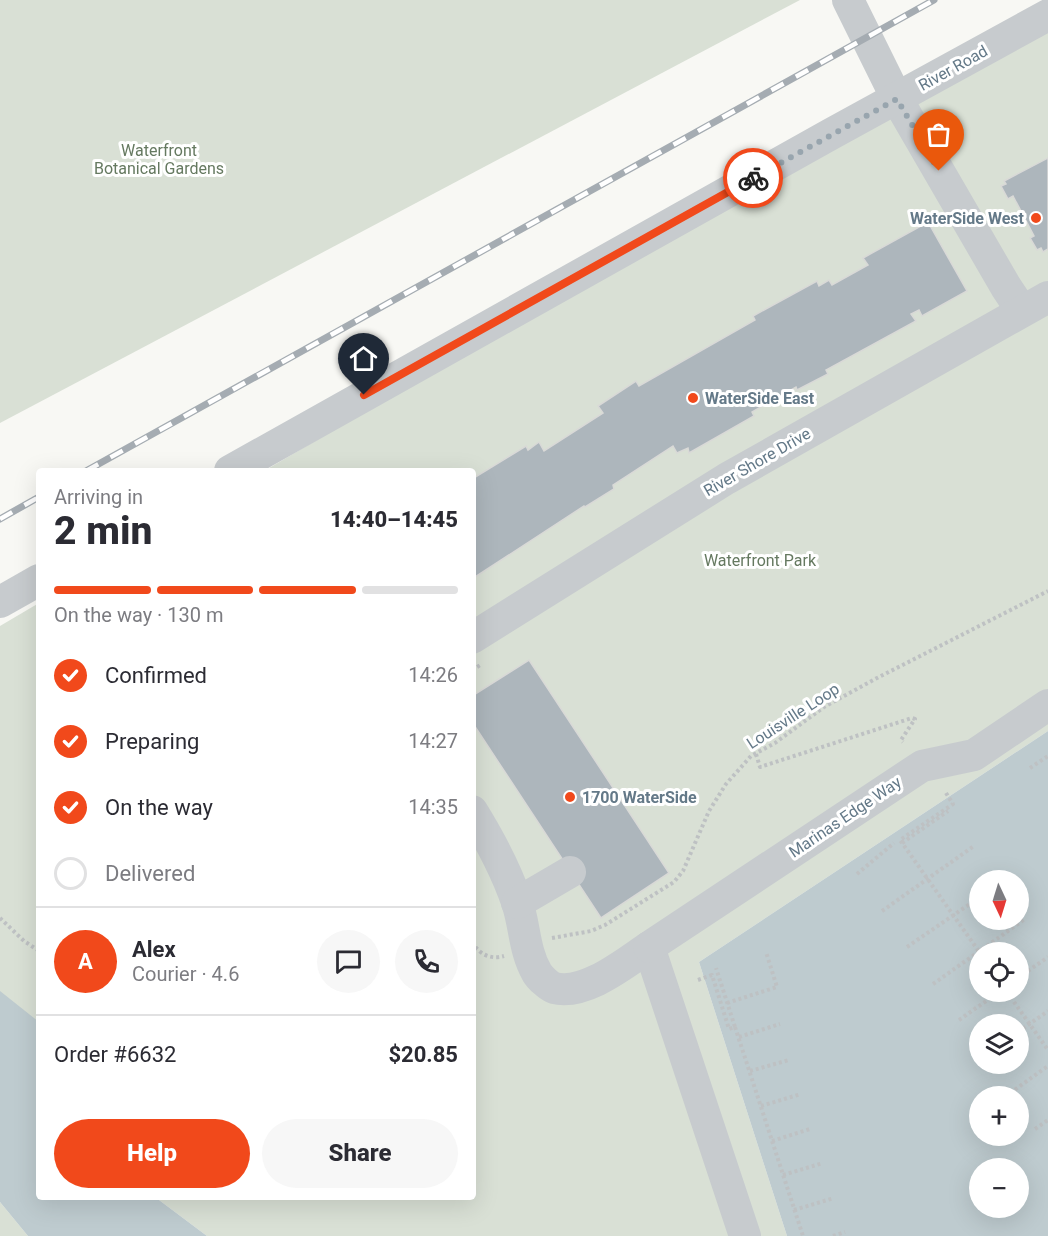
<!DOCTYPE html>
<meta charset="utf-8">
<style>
:root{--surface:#fff;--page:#f7f7f7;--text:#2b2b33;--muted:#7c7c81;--line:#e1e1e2;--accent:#f1491b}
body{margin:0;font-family:Roboto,sans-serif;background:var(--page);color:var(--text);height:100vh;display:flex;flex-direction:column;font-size:22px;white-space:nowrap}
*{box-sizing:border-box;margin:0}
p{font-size:20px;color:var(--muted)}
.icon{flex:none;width:33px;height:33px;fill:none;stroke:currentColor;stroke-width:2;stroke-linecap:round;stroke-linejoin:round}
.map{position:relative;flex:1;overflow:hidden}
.side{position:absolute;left:36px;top:468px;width:440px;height:732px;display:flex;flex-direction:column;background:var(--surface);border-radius:6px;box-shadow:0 6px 24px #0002}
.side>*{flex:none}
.needle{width:39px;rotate:176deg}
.fabs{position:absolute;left:969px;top:870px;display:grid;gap:12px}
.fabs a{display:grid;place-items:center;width:60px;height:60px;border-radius:50%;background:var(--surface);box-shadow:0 6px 24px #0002;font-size:30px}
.pin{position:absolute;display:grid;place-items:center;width:51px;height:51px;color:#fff;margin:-62px -26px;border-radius:50% 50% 50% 0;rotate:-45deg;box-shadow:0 0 6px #0007}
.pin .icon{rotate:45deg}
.courier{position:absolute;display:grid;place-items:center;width:60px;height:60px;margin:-30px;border:4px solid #f1491b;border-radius:50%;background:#fff;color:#222;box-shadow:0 2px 8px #0007}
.head em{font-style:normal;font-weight:800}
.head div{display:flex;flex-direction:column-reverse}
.head{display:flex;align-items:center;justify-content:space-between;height:102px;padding:0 18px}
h1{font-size:39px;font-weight:800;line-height:45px}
.bar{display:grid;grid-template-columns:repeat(4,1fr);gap:9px 6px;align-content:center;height:72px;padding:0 18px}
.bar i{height:8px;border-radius:4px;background:var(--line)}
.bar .selected{background:var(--accent)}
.bar p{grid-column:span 4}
.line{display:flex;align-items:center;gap:15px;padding:0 18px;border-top:2px solid var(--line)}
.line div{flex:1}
.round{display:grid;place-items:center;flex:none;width:63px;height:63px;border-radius:32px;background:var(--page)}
ol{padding:0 18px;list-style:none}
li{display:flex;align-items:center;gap:18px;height:66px}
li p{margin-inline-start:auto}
li .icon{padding:6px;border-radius:50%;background:var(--accent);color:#fff;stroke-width:4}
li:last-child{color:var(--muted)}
li i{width:33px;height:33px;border:3px solid var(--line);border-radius:50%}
.primary-button{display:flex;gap:12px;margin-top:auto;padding:12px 18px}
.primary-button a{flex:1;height:69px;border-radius:36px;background:var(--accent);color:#fff;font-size:24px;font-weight:800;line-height:69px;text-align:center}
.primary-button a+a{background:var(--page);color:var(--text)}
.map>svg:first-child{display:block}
.green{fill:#d9e0d5}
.water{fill:#becbcf;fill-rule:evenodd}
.building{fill:#adb6bc;stroke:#d9d9d7;stroke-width:1.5}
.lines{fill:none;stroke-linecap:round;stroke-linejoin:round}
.path{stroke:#bec1c3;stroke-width:4;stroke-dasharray:3 3;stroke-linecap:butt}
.minor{stroke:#c7cbce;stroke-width:32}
.rail-casing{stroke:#a5acb2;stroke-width:7}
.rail{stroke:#fff;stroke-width:4.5;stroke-dasharray:14;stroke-linecap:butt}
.done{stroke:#98a5ae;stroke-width:6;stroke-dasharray:0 10.8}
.route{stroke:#f1491b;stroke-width:8}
.poi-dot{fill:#f1491b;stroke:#fff;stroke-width:2}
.labels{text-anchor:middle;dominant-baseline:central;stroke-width:6;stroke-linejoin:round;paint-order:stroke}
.street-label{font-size:16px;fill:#647988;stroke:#fff}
.park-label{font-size:16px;fill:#657960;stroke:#fff}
.poi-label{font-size:16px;font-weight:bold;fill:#647988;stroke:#fff;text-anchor:start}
</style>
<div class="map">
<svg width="1048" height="1236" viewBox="0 0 1048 1236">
<rect width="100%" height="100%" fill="#f8f8f4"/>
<g class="green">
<path d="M0,0H800L0,423Z"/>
<path d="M1048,15V731L699,962L787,1236H207L155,1197H472V471H264L897,99Z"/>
<path d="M39,603V1152L0,1190V626Z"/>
<path d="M0,1202L28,1236H0Z"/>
</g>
<g class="water">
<path d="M1048,731V1236H787L699,962ZM980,880H1018V920H980ZM980,952H1018V992H980ZM980,1024H1018V1064H980ZM980,1096H1018V1136H980ZM980,1168H1018V1208H980Z"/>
<path d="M0,991L39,1022V1197H155L207,1236H28L0,1202Z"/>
</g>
<g class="building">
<path d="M1048,158V249L1043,252L1041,248L1037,250L1030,238L1034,236L1013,196L1008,199L1001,186L1006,184L1004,181Z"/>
<path d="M928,222L967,291L922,316L919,310L911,314L916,321L826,370L828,374L797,390L796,387L752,412L754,416L689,453L688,448L677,453L673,446L613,485L614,489L585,507L584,506L472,579V479L526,446L528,450L539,442L544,451L603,413L598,406L636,381L639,386L755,320L753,316L817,281L819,286L829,280L832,285L868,265L863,258Z"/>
<path d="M529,660L669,873L601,918L472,722V696Z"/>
</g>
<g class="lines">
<g class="path">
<path d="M472,670L482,664"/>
<path d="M756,754L760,767L912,718L915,719L901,740L903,742"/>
<path d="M1030,768L1048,756"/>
<path d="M946,793L953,804L900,840L980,953"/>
<path d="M902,843L948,811"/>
<path d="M857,874L894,843"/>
<path d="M882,911L974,846"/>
<path d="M0,918L24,941L39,951"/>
<path d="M552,938L591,931L605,925L674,882L683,871L709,811L726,784L751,756L775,743L824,707L877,678L1048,591"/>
<path d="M472,942C479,954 490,960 504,956"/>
<path d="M907,947L980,897"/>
<path d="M1018,978L1048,957"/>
<path d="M698,980L712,975L729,1029L735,1027L716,968"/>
<path d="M933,984L1025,919"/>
<path d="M1007,992L1048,1050"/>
<path d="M727,1003L777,987L766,952"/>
<path d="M959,1020L999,992"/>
<path d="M735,1027L803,1236"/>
<path d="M1018,1032L1048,1011"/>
<path d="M739,1037L780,1024"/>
<path d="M750,1071L789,1060"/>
<path d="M1010,1093L1048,1066"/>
<path d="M761,1106L801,1094"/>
<path d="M1035,1129L1048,1120"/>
<path d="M772,1141L810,1129"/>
<path d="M783,1175L823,1163"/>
<path d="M794,1210L834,1198"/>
<path d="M833,1236L845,1232"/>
</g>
<g class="minor">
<path d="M848,0L897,99L1006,287L1022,311"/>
<path d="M230,471L831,134L1048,15"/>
<path d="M0,602L39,580"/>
<path d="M472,638L726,479L1048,297"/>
<path d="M472,811C490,840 506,870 517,902C525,925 524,951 537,973C540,978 549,986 554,988C585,996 625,963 649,947L745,1236"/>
<path d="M517,903L570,872"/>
<path d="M649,947L922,766L974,755L1048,705"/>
</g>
<defs>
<g id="rail">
<path d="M86,471L934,0"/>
<path d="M0,519L39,497"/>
</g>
</defs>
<use href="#rail" class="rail-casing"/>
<use href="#rail" class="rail"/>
</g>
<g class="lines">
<path class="done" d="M753,178L897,99L939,171"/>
<path class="route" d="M364,395L753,178"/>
</g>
<g class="poi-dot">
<circle cx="1036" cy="218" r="6"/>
<circle cx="693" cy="398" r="6"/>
<circle cx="570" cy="797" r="6"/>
</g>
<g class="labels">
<g class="street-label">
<text transform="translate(953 68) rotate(-29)">River Road</text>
<text transform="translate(757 462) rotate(-30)">River Shore Drive</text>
<text transform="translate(793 716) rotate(-33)">Louisville Loop</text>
<text transform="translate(845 817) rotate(-34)">Marinas Edge Way</text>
</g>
<g class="park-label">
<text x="159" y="150">Waterfront<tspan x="159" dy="18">Botanical Gardens</tspan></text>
<text x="760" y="560">Waterfront Park</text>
</g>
<g class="poi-label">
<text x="1024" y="218" text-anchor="end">WaterSide West</text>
<text x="705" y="398">WaterSide East</text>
<text x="582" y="797">1700 WaterSide</text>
</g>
</g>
</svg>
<div class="fabs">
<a><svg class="needle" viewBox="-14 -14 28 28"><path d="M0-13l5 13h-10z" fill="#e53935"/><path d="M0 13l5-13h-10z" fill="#7c7c81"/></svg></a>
<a><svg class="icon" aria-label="locate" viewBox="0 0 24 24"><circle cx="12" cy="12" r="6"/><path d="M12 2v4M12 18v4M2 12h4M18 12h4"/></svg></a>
<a><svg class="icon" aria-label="layers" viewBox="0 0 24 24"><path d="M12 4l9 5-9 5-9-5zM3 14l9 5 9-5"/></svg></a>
<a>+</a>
<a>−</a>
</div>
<div class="pin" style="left:939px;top:171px;background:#ea580c"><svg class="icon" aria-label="bag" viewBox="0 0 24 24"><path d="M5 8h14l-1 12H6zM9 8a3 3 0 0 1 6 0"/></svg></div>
<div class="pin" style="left:364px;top:395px;background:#1f2937"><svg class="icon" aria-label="home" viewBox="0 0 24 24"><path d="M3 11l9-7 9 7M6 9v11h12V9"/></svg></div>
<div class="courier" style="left:753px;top:178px"><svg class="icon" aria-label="bike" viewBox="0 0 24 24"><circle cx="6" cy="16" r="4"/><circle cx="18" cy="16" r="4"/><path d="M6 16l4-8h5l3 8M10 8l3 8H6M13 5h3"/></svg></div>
<section class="side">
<div class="head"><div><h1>2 min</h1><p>Arriving in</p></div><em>14:40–14:45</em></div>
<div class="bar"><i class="selected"></i><i class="selected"></i><i class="selected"></i><i></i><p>On the way · 130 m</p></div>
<ol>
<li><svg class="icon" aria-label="check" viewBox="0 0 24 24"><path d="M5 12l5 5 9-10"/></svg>Confirmed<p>14:26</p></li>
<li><svg class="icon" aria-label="check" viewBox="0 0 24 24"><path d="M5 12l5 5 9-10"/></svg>Preparing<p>14:27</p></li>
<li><svg class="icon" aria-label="check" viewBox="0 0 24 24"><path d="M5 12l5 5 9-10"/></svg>On the way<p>14:35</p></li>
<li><i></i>Delivered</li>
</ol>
<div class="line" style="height:108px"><b class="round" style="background:var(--accent);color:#fff">A</b><div><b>Alex</b><p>Courier · 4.6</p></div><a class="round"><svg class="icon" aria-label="chat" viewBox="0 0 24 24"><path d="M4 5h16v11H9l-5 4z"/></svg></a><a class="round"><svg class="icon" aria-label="phone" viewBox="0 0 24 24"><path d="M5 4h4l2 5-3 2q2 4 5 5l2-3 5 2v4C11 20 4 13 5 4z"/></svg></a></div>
<div class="line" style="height:78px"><div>Order #6632</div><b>$20.85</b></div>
<div class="primary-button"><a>Help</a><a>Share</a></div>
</section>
</div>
